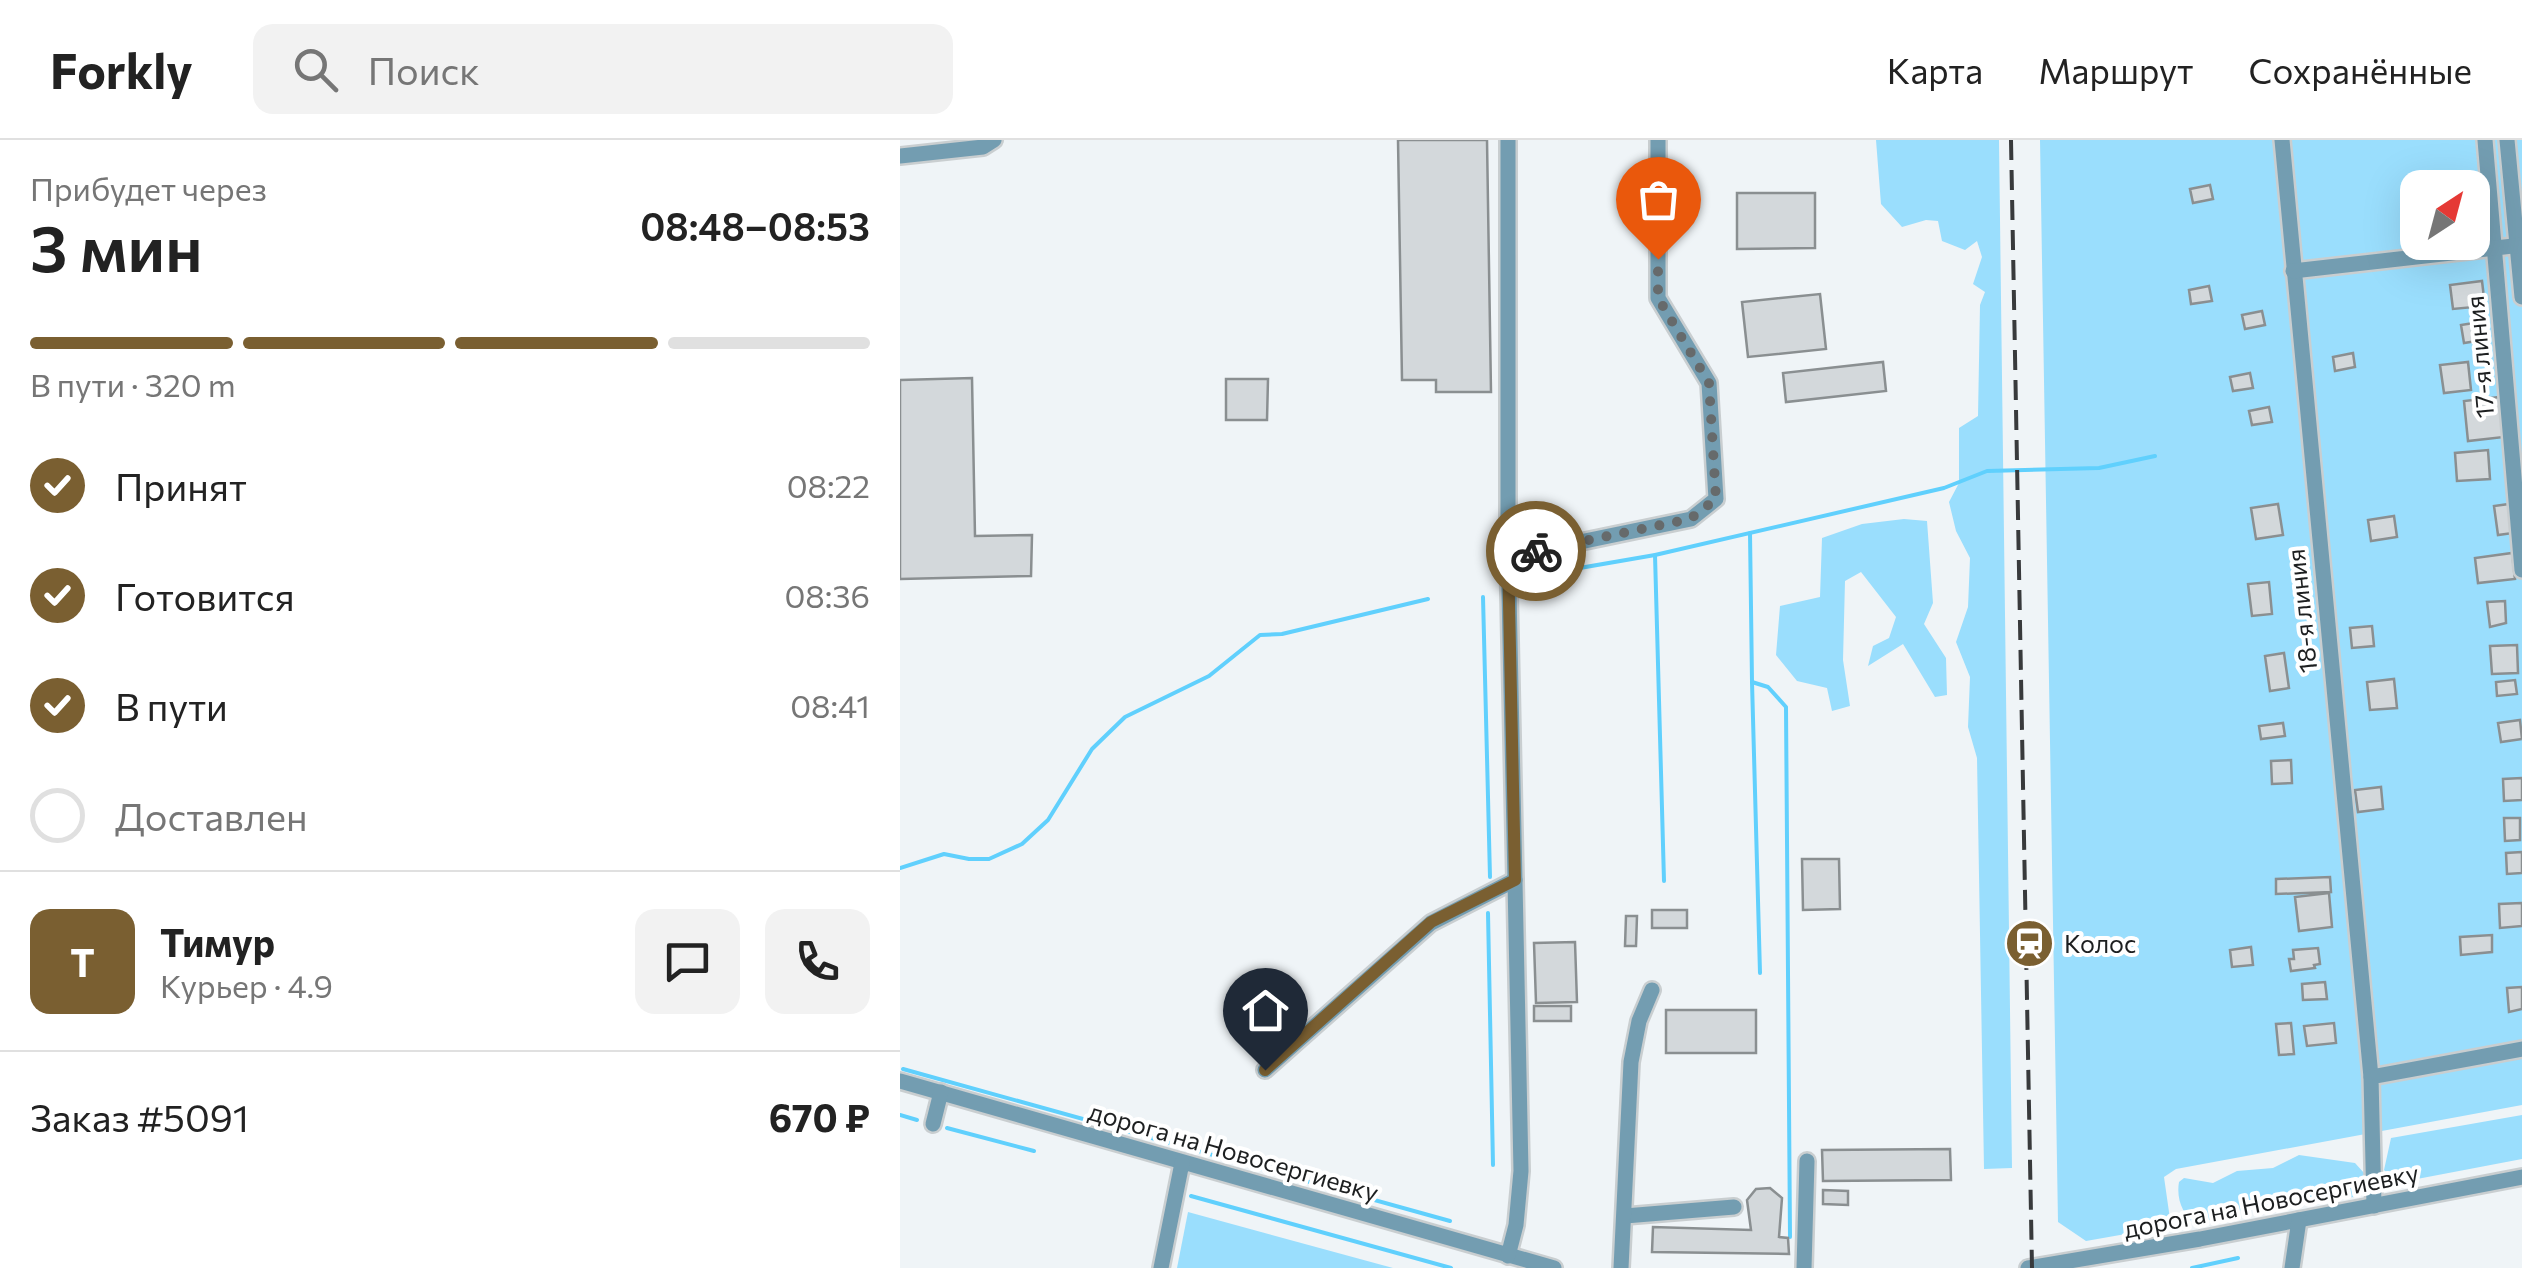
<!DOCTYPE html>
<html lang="ru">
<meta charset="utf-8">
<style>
:root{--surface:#fff;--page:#f2f2f2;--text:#222;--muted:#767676;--line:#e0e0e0;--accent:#7a5f31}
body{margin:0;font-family:Commissioner,sans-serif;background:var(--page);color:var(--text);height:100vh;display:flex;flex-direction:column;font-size:38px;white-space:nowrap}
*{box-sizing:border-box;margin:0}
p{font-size:32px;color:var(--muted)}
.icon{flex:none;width:55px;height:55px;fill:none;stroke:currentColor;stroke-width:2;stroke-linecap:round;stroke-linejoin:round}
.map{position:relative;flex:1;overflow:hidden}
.sheet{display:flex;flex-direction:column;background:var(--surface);width:900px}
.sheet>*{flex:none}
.needle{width:65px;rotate:36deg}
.buttons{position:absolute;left:1500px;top:30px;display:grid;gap:20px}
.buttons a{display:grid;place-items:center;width:90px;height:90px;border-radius:20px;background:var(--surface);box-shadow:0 10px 40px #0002;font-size:50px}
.pin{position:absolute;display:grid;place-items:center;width:85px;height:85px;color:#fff;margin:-102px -42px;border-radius:50% 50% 50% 0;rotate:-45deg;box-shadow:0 0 10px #0007}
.pin .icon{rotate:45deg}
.courier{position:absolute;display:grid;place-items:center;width:100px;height:100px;margin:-50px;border:8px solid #7a5f31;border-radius:50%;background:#fff;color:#222;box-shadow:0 2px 12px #0007}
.summary em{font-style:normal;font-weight:600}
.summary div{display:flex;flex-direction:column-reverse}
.summary{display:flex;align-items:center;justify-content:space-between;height:170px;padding:0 30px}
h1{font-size:65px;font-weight:600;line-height:75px}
.bar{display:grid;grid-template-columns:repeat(4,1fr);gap:15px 10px;align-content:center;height:120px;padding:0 30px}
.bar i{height:12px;border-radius:8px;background:var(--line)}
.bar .selected{background:var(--accent)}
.bar p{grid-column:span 4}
.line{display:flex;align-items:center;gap:25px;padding:0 30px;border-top:2px solid var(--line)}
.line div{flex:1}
.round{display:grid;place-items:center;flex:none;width:105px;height:105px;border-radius:20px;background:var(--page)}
ol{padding:0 30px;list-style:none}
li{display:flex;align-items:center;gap:30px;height:110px}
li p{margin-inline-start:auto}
li .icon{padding:10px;border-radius:50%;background:var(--accent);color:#fff;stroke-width:4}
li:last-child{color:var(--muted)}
li i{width:55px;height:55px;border:5px solid var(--line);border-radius:50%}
header{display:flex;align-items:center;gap:60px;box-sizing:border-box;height:140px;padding:0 50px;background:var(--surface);border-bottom:2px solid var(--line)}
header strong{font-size:48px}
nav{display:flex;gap:55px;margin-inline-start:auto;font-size:35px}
.search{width:700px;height:90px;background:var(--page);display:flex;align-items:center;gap:25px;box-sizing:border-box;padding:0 35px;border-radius:20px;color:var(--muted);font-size:38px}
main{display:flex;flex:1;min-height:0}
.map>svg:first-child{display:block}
.green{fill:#9adefd;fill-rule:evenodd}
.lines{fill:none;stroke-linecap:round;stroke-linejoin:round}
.stream{stroke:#60d0fd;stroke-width:4}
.building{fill:#d3d8db;stroke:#8a8f91;stroke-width:2.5}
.minor-casing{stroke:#c9ced0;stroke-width:20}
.minor{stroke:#739db1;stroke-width:15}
.rail{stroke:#383a3c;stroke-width:4;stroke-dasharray:20 10;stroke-linecap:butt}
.done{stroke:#666a6b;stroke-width:10;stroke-dasharray:0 18}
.route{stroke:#7a5f31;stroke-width:12}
.labels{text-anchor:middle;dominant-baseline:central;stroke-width:8;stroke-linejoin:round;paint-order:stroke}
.street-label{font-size:25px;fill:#1d1f20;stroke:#fff}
.poi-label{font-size:25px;fill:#1d1f20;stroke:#fff;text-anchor:start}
</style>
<header>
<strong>Forkly</strong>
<div class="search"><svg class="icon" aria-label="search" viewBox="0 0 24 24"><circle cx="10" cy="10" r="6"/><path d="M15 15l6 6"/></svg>Поиск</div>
<nav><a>Карта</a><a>Маршрут</a><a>Сохранённые</a></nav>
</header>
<main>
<section class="sheet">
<div class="summary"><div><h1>3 мин</h1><p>Прибудет через</p></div><em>08:48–08:53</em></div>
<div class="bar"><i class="selected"></i><i class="selected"></i><i class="selected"></i><i></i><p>В пути · 320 m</p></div>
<ol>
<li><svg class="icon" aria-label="check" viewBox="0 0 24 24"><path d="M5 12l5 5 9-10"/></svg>Принят<p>08:22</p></li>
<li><svg class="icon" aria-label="check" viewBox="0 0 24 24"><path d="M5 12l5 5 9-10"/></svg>Готовится<p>08:36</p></li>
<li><svg class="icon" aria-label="check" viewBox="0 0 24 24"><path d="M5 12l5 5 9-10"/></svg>В пути<p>08:41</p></li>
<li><i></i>Доставлен</li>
</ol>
<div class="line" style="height:180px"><b class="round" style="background:var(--accent);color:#fff">Т</b><div><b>Тимур</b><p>Курьер · 4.9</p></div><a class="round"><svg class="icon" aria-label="chat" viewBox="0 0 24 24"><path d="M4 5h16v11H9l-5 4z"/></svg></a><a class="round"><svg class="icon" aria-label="phone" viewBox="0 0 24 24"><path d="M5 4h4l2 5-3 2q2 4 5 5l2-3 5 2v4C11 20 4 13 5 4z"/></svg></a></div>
<div class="line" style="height:130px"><div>Заказ #5091</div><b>670 ₽</b></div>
</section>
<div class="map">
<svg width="1622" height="1128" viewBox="0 0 1622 1128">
<rect width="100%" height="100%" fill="#eff4f7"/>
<g class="green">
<path d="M976,0H1099L1112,1028L1084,1029L1077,618L1068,587L1070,537L1056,502L1068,467L1070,418L1056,391L1049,362L1059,343V288L1078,276L1080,165L1085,152L1073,144L1082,117L1077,101L1065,110L1042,101L1038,81L1026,80L1002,87L981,64Z"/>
<path d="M1140,0H1622V965L1276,1029L1264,1037L1271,1086L1186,1101L1158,1082ZM1518,48H1572V102H1518Z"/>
<path d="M1004,379L1027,381L1033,463L1024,484L1046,518L1047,555L1035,557L1003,504L968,526L973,506L989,498L996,477L961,432L945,441L943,520L950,566L932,571L927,548L897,541L876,515L880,466L920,457L922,398L962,384Z"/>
<path d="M1622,975V1019L1496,1043L1484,1030L1491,998Z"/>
<path d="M1399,1015L1455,1023L1464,1033L1460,1054L1455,1057L1421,1059L1394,1068L1325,1071L1297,1087C1283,1075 1276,1060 1279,1042L1284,1038L1313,1043L1337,1031L1373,1028Z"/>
<path d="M288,1072L493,1128H277Z"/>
</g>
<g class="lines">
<g class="stream">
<path d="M850,393L852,542L868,547L886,567L890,1097"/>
<path d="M755,415L764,741"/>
<path d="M622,438L755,415L1044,348L1087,331L1199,328L1255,316"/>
<path d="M583,457L590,737"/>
<path d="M852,542L860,833"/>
<path d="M0,728L44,714L69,719H89L122,704L148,680L192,609L225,577L309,536L360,495L382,494L528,459"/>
<path d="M588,773L593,1025"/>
<path d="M3,929L550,1081"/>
<path d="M0,975L17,980"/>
<path d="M47,988L134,1011"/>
<path d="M291,1056L551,1128"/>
<path d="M1292,1128L1338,1118"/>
</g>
</g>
<g class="building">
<path d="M498,0H587L591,252H536V240H502Z"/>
<path d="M1310,45L1313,59L1293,63L1290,49Z"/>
<path d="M837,53H915V108L837,109Z"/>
<path d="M1582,141L1585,166L1553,169L1550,145Z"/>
<path d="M1309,146L1312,161L1291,164L1289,150Z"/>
<path d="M920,154L926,209L848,217L842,162Z"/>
<path d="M1362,171L1365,185L1345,189L1342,175Z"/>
<path d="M1580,182L1583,200L1564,203L1561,185Z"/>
<path d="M1453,213L1455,227L1435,231L1433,217Z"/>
<path d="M983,222L986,251L886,262L883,233Z"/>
<path d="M1568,222L1571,250L1544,253L1540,225Z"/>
<path d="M1350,233L1353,248L1333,251L1330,237Z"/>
<path d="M72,238L75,396L132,395L131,436L0,439V240Z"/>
<path d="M326,239H368L367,280H326Z"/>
<path d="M1600,257L1604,297L1568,301L1564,261Z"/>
<path d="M1369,267L1372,282L1352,285L1349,271Z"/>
<path d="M1588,310L1590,339L1557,341L1555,313Z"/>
<path d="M1378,364L1383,395L1356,399L1351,368Z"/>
<path d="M1609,364L1613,393L1598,395L1594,366Z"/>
<path d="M1494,376L1497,397L1471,401L1468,380Z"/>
<path d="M1612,413L1615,439L1578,443L1575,418Z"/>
<path d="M1369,442L1372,474L1352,476L1348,444Z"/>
<path d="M1605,461L1606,483L1590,487L1587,462Z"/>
<path d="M1472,486L1474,506L1452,508L1450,488Z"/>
<path d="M1617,505L1618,533L1592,534L1590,506Z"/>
<path d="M1384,513L1389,548L1370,551L1365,516Z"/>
<path d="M1494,539L1497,568L1470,570L1467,542Z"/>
<path d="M1615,540L1617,554L1597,556L1596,542Z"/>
<path d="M1620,580L1622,599L1601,602L1598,583Z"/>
<path d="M1383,583L1385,596L1361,599L1359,586Z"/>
<path d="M1391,620L1392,643L1372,644L1371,621Z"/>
<path d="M1622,638V660L1604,661L1603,639Z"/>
<path d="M1481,647L1483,669L1458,672L1455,650Z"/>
<path d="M1604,678H1620V700L1605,701Z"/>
<path d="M1622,712V733L1607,734L1606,713Z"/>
<path d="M902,719H939L940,769L903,770Z"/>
<path d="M1430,737L1431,752L1376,754V739Z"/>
<path d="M1429,753L1432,787L1399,791L1395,757Z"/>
<path d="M1622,763V786L1600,788L1599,764Z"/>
<rect x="752" y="770" width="35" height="18"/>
<path d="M726,776H737L736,806H725Z"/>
<path d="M1592,795V812L1561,815L1560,797Z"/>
<path d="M675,802L677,862L636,863L634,803Z"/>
<path d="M1351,807L1353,825L1332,827L1330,810Z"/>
<path d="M1418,808L1420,824L1414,825L1415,828L1391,831L1389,819H1394L1393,810Z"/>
<path d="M1425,842L1427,859L1403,860L1402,844Z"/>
<path d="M1622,847V869L1609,872L1607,848Z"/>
<rect x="634" y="866" width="37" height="15"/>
<rect x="766" y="870" width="90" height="43"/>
<path d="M1391,883L1394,914L1379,915L1376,884Z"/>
<path d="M1434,883L1436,903L1407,906L1404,886Z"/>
<path d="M1050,1009L1051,1040L923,1041L922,1010Z"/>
<path d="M870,1048L882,1058L879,1097L888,1098L889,1114L752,1112L753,1087L851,1090L847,1060L856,1049Z"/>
<path d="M923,1050L948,1051V1065L923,1064Z"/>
</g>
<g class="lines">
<defs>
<g id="minor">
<path d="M1382,0L1471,937"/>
<path d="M1585,0L1622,430"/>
<path d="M1607,0L1622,157"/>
<path d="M0,16L83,7L94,0"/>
<path d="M1393,131L1622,105"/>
<path d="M608,417L791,379L816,359L809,243L758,158V0"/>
<path d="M365,930L531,783L615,740"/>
<path d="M0,941L654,1128"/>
<path d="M33,984L41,952"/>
<path d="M1474,1066L1471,937L1622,909"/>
<path d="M725,1076L834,1067"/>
<path d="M608,1116L616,1085L621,1031L608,404V0"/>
<path d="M261,1128L282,1023"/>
<path d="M721,1128L731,922L739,881L752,850"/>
<path d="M904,1128L907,1021"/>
<path d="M1128,1128L1300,1099L1622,1037"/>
<path d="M1392,1128L1399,1080"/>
</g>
</defs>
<use href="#minor" class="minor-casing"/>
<use href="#minor" class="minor"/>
<path class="rail" d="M1111,0L1132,1128"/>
</g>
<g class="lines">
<path class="done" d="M636,411L790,379L816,359L809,243L758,158V119"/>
<path class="route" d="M365,930L531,782L615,740L608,417L636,411"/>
</g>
<defs>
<symbol id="station-disc" viewBox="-11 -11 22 22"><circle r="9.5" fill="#7a5f31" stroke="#fff"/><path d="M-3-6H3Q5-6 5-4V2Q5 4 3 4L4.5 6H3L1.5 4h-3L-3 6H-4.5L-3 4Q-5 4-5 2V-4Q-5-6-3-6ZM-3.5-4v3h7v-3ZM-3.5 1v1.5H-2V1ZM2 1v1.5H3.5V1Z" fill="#fff"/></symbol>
</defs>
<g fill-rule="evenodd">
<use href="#station-disc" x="1102" y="776" width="55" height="55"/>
</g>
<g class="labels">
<g class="street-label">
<text transform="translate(1579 217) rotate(-95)">17-я линия</text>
<text transform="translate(1401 471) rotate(-96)">18-я линия</text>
<text transform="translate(334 1011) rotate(16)">дорога на Новосергиевку</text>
<text transform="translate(1371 1060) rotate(-11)">дорога на Новосергиевку</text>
</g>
<g class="poi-label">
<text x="1164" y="803">Колос</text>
</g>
</g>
</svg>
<div class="buttons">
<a><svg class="needle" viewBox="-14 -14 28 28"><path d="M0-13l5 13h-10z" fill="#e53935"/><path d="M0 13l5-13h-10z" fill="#767676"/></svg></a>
</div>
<div class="pin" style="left:758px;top:119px;background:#ea580c"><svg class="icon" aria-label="bag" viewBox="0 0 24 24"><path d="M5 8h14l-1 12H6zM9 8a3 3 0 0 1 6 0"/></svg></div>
<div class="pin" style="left:365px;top:930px;background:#1f2937"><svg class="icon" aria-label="home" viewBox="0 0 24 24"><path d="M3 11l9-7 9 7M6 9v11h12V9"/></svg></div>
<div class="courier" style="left:636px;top:411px"><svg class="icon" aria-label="bike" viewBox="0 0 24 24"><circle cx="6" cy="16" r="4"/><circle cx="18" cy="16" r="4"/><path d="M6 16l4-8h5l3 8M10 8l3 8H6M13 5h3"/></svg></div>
</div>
</main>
